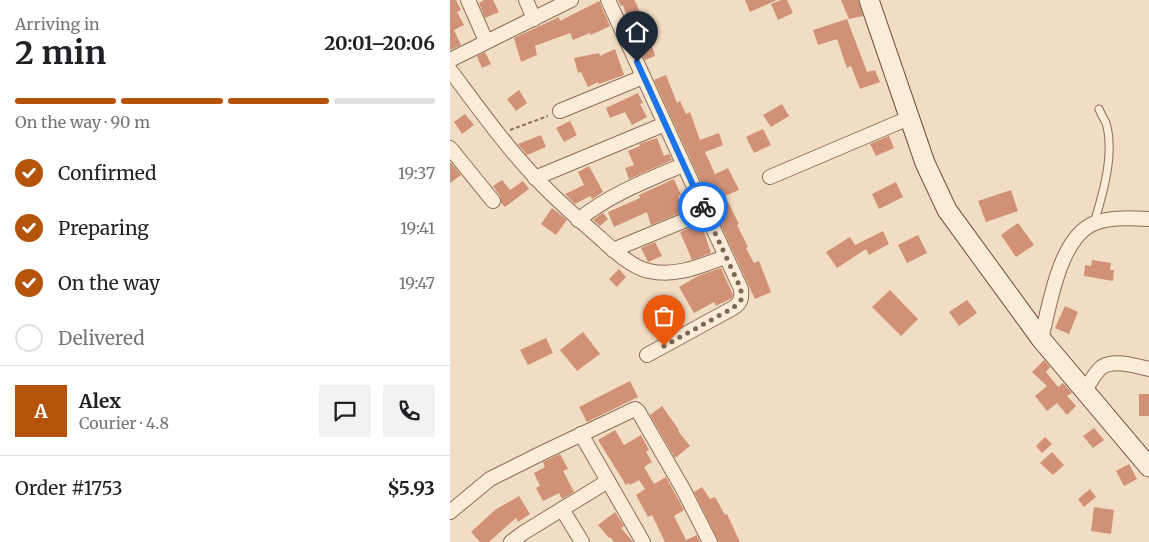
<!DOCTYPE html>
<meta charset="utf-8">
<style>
:root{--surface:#fff;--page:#f2f2f2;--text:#202124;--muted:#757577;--line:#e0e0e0;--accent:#b45309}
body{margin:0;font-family:Merriweather,serif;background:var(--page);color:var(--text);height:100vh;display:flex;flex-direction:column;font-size:19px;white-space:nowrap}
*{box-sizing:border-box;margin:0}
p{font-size:16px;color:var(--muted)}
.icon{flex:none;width:28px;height:28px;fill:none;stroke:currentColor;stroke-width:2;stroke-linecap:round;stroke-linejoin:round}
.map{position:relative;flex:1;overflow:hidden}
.details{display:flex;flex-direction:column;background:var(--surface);width:450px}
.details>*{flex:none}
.pin{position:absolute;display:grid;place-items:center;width:42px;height:42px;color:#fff;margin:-51px -21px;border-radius:50% 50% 50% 0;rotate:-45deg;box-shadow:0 0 5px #0007}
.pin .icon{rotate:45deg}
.courier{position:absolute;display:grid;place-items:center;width:50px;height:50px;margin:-25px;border:4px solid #1a73e8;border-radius:50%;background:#fff;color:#222;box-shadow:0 1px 6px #0007}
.headline em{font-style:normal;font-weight:700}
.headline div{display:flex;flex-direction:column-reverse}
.headline{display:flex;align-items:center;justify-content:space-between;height:85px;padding:0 15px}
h1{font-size:32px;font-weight:700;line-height:38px}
.bar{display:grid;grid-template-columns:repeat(4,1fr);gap:8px 5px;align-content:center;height:60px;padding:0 15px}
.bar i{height:6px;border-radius:4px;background:var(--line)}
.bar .selected{background:var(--accent)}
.bar p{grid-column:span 4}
.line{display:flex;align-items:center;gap:12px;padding:0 15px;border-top:1px solid var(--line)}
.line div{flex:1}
.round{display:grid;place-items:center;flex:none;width:52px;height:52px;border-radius:0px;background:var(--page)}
ol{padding:0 15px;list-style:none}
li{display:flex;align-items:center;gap:15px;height:55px}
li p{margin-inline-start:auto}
li .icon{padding:5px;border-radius:50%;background:var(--accent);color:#fff;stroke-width:4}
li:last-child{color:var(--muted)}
li i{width:28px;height:28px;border:2px solid var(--line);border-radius:50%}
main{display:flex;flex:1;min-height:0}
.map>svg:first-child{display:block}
.building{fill:#d19176}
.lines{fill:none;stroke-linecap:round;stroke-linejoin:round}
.lane-casing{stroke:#8c6e58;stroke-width:9}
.street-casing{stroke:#8c6e58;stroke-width:16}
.secondary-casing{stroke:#6e4f3c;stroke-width:21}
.path{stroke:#8c6e58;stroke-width:2;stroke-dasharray:4 2.5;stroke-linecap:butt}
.lane{stroke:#fbecd7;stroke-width:7}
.street{stroke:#fbecd7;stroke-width:14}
.secondary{stroke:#fbecd7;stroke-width:19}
.done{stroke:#7b6757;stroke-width:5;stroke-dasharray:0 9}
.route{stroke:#1a73e8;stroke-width:6}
</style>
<main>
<section class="details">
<div class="headline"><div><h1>2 min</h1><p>Arriving in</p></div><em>20:01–20:06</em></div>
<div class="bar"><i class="selected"></i><i class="selected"></i><i class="selected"></i><i></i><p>On the way · 90 m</p></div>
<ol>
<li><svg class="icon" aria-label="check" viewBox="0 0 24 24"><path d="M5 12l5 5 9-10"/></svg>Confirmed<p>19:37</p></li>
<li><svg class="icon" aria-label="check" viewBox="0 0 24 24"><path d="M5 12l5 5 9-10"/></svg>Preparing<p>19:41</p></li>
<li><svg class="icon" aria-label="check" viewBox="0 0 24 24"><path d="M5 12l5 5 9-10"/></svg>On the way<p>19:47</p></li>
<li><i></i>Delivered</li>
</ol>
<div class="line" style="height:90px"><b class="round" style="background:var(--accent);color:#fff">A</b><div><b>Alex</b><p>Courier · 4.8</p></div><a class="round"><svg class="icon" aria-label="chat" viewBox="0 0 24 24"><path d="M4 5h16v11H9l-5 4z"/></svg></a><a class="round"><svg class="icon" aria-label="phone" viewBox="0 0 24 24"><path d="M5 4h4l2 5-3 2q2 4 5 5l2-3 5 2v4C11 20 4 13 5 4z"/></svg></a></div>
<div class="line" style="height:65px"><div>Order #1753</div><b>$5.93</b></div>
</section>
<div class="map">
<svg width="699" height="542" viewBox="0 0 699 542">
<rect width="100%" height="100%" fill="#f1ddc3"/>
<g class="building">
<path d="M0,0H6L11,10L7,12L14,25L4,30L11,45L0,50Z"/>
<path d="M34,0H43L49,12L35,18L29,3Z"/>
<path d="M168,0H184L186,3L203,42L201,43L205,56L195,60L181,29L173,5L171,6Z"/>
<path d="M295,0H327L300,12Z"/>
<path d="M331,0H337L343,13L328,20L321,4Z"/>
<path d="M391,0H408L413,16L399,19Z"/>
<path d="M149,1L160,26L141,35L140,33L123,40L120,33L85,46L87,55L71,62L64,38L109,17L110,21Z"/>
<path d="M397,19L417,72L425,70L430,82L410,89L401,66L397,68L387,39L368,45L363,30Z"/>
<path d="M165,49L174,75L149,84L148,82L138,87L131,72L128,73L124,58L149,53L150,56Z"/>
<path d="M35,52L41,64L32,68L27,56Z"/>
<path d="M216,75L227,103L230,101L236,114L240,112L250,140L269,133L273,145L255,152L265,174L278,168L289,190L275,196L289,224L287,225L298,247L296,248L304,263L309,261L321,292L305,299L204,80Z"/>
<path d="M69,90L77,103L66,111L57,99Z"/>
<path d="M188,93L193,103L190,104L197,117L182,125L175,112L160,118L156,108Z"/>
<path d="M332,104L339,116L321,127L313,115Z"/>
<path d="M15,114L24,125L12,134L4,122Z"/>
<path d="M120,121L127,135L114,142L106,128Z"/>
<path d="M313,129L321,145L304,153L296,137Z"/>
<path d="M91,135L96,147L77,155L68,144Z"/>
<path d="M439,136L444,148L426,156L420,144Z"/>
<path d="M207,138L214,156L219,154L222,160L179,179L175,168L184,165L178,151L190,146L189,144Z"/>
<path d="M0,162L11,175L0,183Z"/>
<path d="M139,166L153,192L142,199L140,196L125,204L115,194L134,185L128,172Z"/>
<path d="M224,179L231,195L228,196L235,211L201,225L197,212L164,227L158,212L190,198L189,195Z"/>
<path d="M52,180L60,190L73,181L79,189L55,207L51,203L50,196L43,186Z"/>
<path d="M446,182L453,197L429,209L422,194Z"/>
<path d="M561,190L568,211L536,222L528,201Z"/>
<path d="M102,208L117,220L106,235L91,224Z"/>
<path d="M153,213L158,219L150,226L143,220Z"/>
<path d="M251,223L261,253L242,260L230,232Z"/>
<path d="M568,223L584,245L566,257L551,235Z"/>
<path d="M433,231L439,244L419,255L416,249L387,268L376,252L400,237L405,245Z"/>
<path d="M468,235L477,253L457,263L448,245Z"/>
<path d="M205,242L212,256L198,262L191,248Z"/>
<path d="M642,260L661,263L660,270H664L663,281L634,276L635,265L641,266Z"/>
<path d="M271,268L283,295L282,298L266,306L264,302L244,313L229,287L248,276Z"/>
<path d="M169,269L176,277L167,287L159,279Z"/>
<path d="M440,290L468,319L451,336L422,307Z"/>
<path d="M517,300L527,313L509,326L499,312Z"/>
<path d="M615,306L628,312L619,334L605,328Z"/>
<path d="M133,332L150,354L127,371L110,350Z"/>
<path d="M96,338L103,353L78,365L70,350Z"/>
<path d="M594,360L600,367L596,372L608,387L613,383L622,393L617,396L626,406L617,415L607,403L597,411L585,396L597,386L582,372Z"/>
<path d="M180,381L188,397L137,422L129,407Z"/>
<rect x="689" y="394" width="10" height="22"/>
<path d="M212,406L229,430L228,431L240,446L225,458L200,415Z"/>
<path d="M644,428L654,440L643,448L633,436Z"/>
<path d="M165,430L174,445L191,435L199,450L196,452L202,462L194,467L204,484L216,477L234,510L224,516L236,540L247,535L250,542H215L202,515L198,517L186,495L195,489L189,480L180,485L179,483L176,485L148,440Z"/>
<path d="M595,437L602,444L592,453L586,446Z"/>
<path d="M602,452L614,465L603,475L590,463Z"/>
<path d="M110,454L118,469L113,471L124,492L112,499L109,493L93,501L86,488L90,486L84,473L95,467L93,462Z"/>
<path d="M679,464L687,479L674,486L666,471Z"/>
<path d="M252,487L260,499L265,497L275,515L277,514L290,542H269L244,492Z"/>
<path d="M640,489L646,497L634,507L628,499Z"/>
<path d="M69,496L80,514L68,522L66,518L39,542H30L21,532L45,510Z"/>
<path d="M644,507L664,510L661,534L641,531Z"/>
<path d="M165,512L174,526L171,528L183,542H164L160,537L159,538L148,525Z"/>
</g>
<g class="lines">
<defs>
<path id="lane" d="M644,223C653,194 665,153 656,123C654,119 651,114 649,109"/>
<g id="street">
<path d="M18,0L36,41"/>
<path d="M76,0L84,19"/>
<path d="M158,0L291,289C292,298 291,303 283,308L197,355"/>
<path d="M0,60L121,0"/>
<path d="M0,70C27,106 54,144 85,177C105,199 127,218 149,237C161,248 182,268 199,271C227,277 250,266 275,257"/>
<path d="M110,111L193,77"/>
<path d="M0,148L43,201"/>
<path d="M320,177L459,118"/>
<path d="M85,178L215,124"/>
<path d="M128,220C161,194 195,181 233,165"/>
<path d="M163,250L255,212"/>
<path d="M591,339C600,305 609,237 645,223C662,217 682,218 699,219"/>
<path d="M635,390C640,383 645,372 652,367C664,359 686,366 699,369"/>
<path d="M131,434L193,542"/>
<path d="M112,509L132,542"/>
<path d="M0,512L40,479L94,452L185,409L188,411L233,489L260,542"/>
<path d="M61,542L73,533L158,481"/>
</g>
<path id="secondary" d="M419,0L475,163L497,210L591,339L699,467"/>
</defs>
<use href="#lane" class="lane-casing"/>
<use href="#street" class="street-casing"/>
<use href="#secondary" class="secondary-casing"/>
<path class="path" d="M60,130L98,116"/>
<use href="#lane" class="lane"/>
<use href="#street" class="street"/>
<use href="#secondary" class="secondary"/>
</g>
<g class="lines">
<path class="done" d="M214,346L283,308L291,300V289L253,207"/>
<path class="route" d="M187,62L253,207"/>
</g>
</svg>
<div class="pin" style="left:214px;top:346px;background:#ea580c"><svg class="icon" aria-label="bag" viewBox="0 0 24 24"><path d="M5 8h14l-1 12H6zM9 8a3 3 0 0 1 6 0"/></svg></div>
<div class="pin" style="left:187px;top:62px;background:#1f2937"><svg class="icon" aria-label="home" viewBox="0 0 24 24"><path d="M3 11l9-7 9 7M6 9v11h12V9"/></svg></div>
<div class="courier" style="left:253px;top:207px"><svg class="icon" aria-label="bike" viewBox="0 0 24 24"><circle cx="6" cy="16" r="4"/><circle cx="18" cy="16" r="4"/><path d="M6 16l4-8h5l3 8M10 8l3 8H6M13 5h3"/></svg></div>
</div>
</main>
